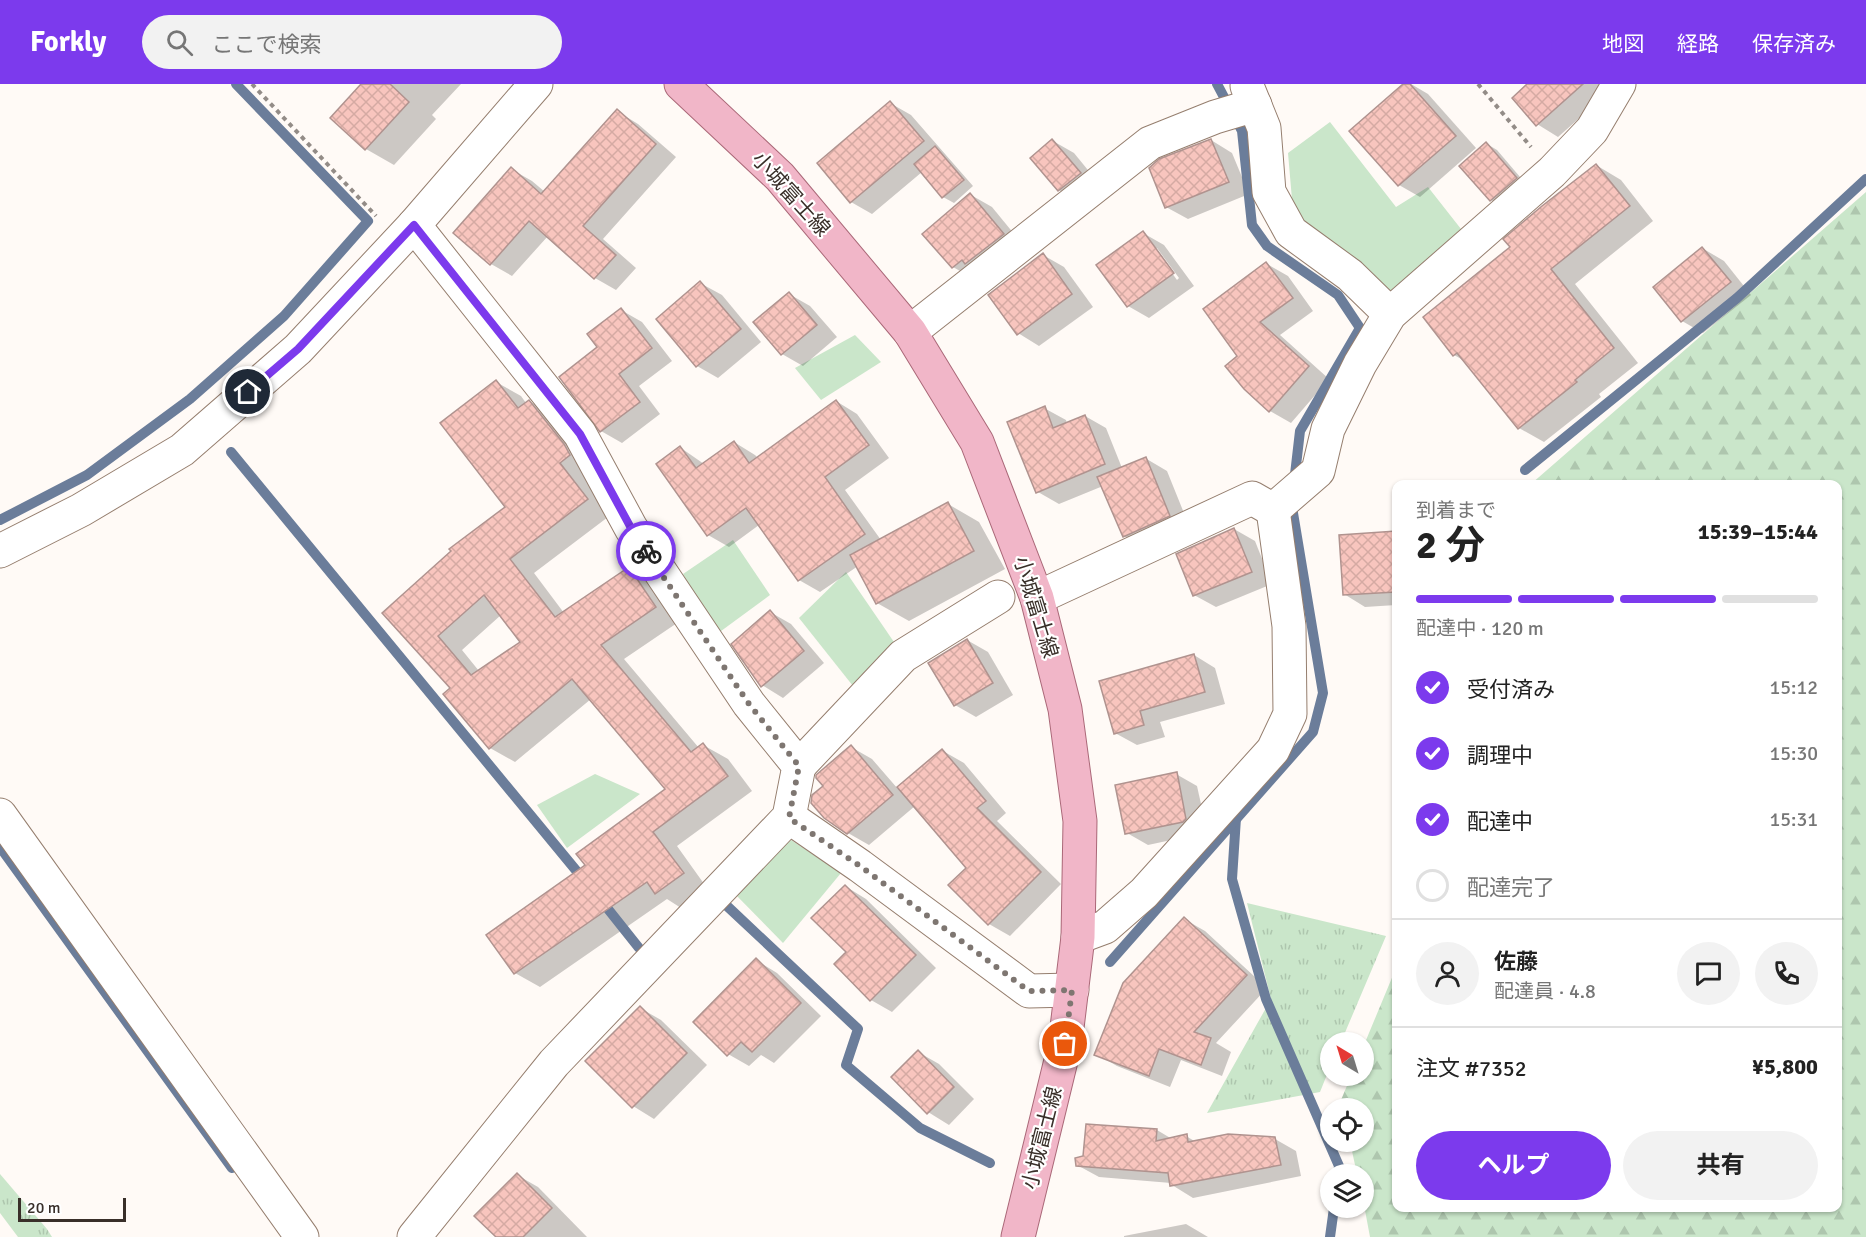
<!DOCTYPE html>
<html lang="ja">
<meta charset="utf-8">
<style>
:root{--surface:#fff;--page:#f2f2f2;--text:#222;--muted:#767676;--line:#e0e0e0;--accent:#7c3aed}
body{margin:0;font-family:Signika,"Noto Sans JP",sans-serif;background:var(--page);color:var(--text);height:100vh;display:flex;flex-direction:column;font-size:22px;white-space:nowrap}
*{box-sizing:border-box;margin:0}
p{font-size:20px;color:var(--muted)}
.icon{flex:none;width:33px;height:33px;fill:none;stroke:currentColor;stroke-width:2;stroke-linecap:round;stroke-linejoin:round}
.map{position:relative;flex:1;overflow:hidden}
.details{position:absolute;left:1392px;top:396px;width:450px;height:732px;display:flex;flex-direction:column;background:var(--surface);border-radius:12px;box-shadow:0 2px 4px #0004}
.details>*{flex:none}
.needle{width:39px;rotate:322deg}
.fabs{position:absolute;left:1320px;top:948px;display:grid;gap:12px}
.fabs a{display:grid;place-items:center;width:54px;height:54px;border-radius:50%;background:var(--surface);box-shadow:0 2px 4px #0004;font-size:30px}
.scale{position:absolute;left:18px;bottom:15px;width:108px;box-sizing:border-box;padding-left:6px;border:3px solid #392f29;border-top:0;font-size:16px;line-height:21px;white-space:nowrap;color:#392f29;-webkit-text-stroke:4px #fff;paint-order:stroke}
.pin{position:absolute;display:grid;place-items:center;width:51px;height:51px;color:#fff;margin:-26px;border:3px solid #fff;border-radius:50%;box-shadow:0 2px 6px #0007}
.courier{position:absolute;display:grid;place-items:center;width:60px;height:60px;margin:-30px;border:4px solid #7c3aed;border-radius:50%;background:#fff;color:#222;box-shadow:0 2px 8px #0007}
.headline em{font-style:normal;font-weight:700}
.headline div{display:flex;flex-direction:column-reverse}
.headline{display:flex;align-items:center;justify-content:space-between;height:102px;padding:0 24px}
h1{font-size:39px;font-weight:700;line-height:45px}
.bar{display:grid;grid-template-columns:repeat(4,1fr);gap:9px 6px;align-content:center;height:72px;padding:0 24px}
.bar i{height:8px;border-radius:4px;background:var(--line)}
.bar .current{background:var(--accent)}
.bar p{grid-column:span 4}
.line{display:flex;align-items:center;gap:15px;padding:0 24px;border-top:2px solid var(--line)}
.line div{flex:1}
.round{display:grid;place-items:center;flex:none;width:63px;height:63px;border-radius:32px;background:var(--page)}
ol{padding:0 24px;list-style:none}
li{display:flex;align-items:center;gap:18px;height:66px}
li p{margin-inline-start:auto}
li .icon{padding:6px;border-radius:50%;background:var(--accent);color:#fff;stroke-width:4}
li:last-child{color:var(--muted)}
li i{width:33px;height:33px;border:3px solid var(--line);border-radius:50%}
.action{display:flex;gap:12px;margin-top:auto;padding:12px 24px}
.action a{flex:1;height:69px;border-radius:36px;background:var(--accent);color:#fff;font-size:24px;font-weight:700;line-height:69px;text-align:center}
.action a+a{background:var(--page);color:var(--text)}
header{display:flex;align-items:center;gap:36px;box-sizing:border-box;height:84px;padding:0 30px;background:var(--accent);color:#fff}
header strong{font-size:28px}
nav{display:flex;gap:33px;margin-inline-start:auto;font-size:21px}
.search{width:420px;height:54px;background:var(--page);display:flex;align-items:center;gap:15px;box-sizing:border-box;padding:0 21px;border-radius:33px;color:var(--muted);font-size:22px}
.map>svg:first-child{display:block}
.grass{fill:url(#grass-tufts)}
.forest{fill:url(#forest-firs)}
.garden{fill:#cae6ca}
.shadow{fill:#0003;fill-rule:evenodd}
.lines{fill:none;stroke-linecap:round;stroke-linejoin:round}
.stream{stroke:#6b7d9a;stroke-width:10}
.building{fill:url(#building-cross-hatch);stroke:#b0938f;stroke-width:1.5;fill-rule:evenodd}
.minor-casing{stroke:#957e6e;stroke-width:35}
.primary-casing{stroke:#aa6878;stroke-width:35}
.path{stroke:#938c87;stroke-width:4;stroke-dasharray:4.5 4.5;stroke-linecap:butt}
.minor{stroke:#fff;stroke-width:33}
.primary{stroke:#f1b6c8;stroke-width:33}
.done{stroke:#7e7671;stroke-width:6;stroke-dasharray:0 10.8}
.route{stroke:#7c3aed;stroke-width:8}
.labels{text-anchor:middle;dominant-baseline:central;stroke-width:4.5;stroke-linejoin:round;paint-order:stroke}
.street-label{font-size:21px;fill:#392f29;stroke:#fff}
</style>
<header>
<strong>Forkly</strong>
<div class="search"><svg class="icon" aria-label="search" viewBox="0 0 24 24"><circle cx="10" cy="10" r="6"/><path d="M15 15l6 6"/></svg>ここで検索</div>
<nav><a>地図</a><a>経路</a><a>保存済み</a></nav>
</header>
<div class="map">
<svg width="1866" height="1153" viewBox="0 0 1866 1153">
<defs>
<pattern id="grass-tufts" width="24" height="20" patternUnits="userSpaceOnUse" patternTransform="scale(1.5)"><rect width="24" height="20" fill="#cae6ca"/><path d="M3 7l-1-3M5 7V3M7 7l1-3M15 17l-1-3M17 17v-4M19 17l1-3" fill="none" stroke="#aec6ae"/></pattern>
<pattern id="forest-firs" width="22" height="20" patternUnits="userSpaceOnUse" patternTransform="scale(1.5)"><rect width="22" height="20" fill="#cae6ca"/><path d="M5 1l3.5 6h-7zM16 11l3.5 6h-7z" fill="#aec6ae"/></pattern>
<pattern id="building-cross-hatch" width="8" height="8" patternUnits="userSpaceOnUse" patternTransform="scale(1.5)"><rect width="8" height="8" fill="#f8c5be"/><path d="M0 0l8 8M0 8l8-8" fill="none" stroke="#d5aaa3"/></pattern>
</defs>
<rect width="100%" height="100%" fill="#fffaf6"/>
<g class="grass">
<path d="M1247,819L1386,852L1341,958H1330V983L1320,1008L1207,1029L1271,915Z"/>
<path d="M0,1090L47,1145L52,1153H18L0,1129Z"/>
</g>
<path class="forest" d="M1866,108V1153H1370L1364,1121V1090H1357L1350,1058H1364V1024H1343L1341,1016L1351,992H1364V961L1396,884V1124H1838V400H1531Z"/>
<g class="garden">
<path d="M1330,38L1396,123L1428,103L1461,145L1388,212L1293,127L1288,69Z"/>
<path d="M855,251L881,278L821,316L795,284Z"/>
<path d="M733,456L770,511L717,550L683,490Z"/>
<path d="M846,488L896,561L853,602L799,534Z"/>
<path d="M595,690L640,710L567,764L537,721Z"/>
<path d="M791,756L841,789L783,859L734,809Z"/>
</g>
<g class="shadow">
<path d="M363,0H461L432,31L436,35L394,81L366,65Z"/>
<path d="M1405,0H1411L1428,10L1476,64L1420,113L1399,101Z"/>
<path d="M1529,0H1618L1558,53L1537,40Z"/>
<path d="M890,19L911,31L973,102L954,119L943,113L922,88L872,130L851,118L819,79Z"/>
<path d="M617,27L638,40L676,73L603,155L636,184L616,206L595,194L548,152L512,192L491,180L511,85L532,97L545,108Z"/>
<path d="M1211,56L1232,69L1249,110L1188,135L1166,123Z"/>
<path d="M1053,57L1074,69L1101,102L1080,118L1059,106L1032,74Z"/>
<path d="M1487,60L1497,66L1526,100L1501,122L1491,116L1461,82Z"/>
<path d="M1596,81L1621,96L1653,137L1575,200L1638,279L1599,310L1601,313L1544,358L1519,344L1465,277L1454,271L1512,163Z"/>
<path d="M971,111L992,123L1024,162L974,195L953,183Z"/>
<path d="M1143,149L1164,161L1194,202L1149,234L1128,222ZM1154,164H1157L1179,194L1177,196Z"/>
<path d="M1702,164L1724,177L1751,211L1703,249L1682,237Z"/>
<path d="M1043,171L1064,183L1093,223L1039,262L1018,249Z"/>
<path d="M1267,180L1288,192L1313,227L1280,251L1329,295L1291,339L1270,327L1239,272Z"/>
<path d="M700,199L722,211L761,258L718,294L697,282Z"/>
<path d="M789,210L810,222L837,253L803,282L782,270Z"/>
<path d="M621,226L642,238L672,277L639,302L660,330L622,359L601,347L600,264Z"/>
<path d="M496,298L521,312L526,319L529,317L554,332L594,386L584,393L612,430L534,489L564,529L629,485L654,499L680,537L624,575L699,664L703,661L728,675L752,707L677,762L707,804L681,824L667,815L540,903L515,889L488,852L587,781L667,705L591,615L515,678L490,664L452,605L384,529L507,424ZM501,531L522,558L479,587L462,566Z"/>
<path d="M836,317L857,330L889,374L845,406L881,456L948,420L979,438L1005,485L909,537L877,519L858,482L820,508L799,496L759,441L729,463L708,451L681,364L704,380L734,358L755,371L758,374Z"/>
<path d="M1044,324L1066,336L1067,340L1085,332L1106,344L1122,384L1145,374L1167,387L1190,444L1145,465L1124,452L1103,402L1059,420L1038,408Z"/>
<path d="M1234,445L1255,457L1272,500L1216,523L1194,511Z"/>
<path d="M1396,449V521L1365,523L1344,510L1341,452Z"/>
<path d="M770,528L791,540L824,579L783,614L762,601Z"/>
<path d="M967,556L988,568L1013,611L976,633L955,621Z"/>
<path d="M1194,571L1215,584L1225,620L1160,638L1165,653L1137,661L1115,649Z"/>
<path d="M851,663L872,675L898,705L943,667L964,679L1006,729L997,737L1061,800L1010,852L989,840L968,784L915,722L869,761L848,749L825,703Z"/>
<path d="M1176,690L1197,702L1207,747L1204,749L1148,761L1127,749Z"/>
<path d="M845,802L866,815L936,884L892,928L871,916L836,880L848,868Z"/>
<path d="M1184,835L1205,847L1267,904L1216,959L1231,968L1222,992L1181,976L1170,1003L1117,982L1096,970Z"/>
<path d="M756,876L777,889L821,932L774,979L761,971L749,982L728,970Z"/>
<path d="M640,924L661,936L707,981L654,1035L633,1022Z"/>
<path d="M918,968L939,980L974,1015L949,1041L928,1028Z"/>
<path d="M1087,1042L1157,1046L1172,1055L1186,1052L1196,1058L1275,1055L1296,1067L1301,1092L1193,1114L1172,1101L1171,1099L1099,1093L1077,1081L1085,1073Z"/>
<path d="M517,1091L538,1103L587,1153H498Z"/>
<path d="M1186,1140L1208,1153H1124V1152Z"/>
</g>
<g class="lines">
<g class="stream">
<path d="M1217,0L1242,47L1252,141L1267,162L1338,211L1360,244L1300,347L1294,399"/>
<path d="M231,368L584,796"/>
<path d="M1525,386L1737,214L1866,95"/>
<path d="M0,436L87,391L190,315L284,232L368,137L236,0"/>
<path d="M1236,734L1232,795L1266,915L1339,1082L1338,1090"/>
<path d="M0,763L232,1084"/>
<path d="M600,815L639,864"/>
<path d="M727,822L858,945L846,981L920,1044L990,1079"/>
<path d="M1110,878L1313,648L1323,609L1291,417"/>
<path d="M1330,1153L1334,1124"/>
</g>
</g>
<g class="building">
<path d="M361,0H390L409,18L365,66L330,34Z"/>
<path d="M1403,0H1410L1456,52L1398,102L1349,47Z"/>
<path d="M1527,0H1583L1536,42L1512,14Z"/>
<path d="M890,17L924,57L850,119L817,79Z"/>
<path d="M617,25L656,60L583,142L616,171L594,195L529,137L490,181L453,149L511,83L541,110Z"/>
<path d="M1052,55L1081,89L1058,107L1030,74Z"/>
<path d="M1211,55L1229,98L1165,124L1149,84L1159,75Z"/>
<path d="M1486,58L1517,94L1490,117L1459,82Z"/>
<path d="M935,62L964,96L942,114L914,80Z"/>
<path d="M1596,80L1630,122L1551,185L1614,264L1575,296L1577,298L1518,345L1457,269L1453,272L1423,233L1510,163L1503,155L1542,122Z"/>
<path d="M970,109L1004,150L965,180L962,176L952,184L922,150Z"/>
<path d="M1143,147L1174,189L1127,223L1096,181Z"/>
<path d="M1702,163L1731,198L1681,238L1653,203Z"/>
<path d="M1043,169L1072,210L1017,251L988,211Z"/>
<path d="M1266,178L1293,214L1260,238L1309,282L1269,328L1244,305L1225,282L1237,272L1203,225Z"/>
<path d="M700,197L741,245L696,283L656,235Z"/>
<path d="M789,208L817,241L781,271L753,238Z"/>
<path d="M621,224L652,264L619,290L640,318L600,348L559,293L597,263L587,250Z"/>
<path d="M496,296L518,324L529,316L564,360L570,371L560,379L588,415L510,475L555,533L629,483L656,523L601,561L691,668L703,659L728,692L653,748L684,789L655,810L647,798L514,890L486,851L585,781L576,770L665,705L572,595L489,665L443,610L450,604L382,529L451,467L449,465L505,423L440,339ZM484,511L520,558L471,591L438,552Z"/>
<path d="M836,316L869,361L825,393L865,450L798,497L746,424L707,452L656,380L680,362L696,384L734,357L749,379Z"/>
<path d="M1045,322L1053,344L1085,331L1105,380L1036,409L1007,338Z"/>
<path d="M1146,373L1170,432L1123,453L1097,393Z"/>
<path d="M948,418L974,467L876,520L850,471Z"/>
<path d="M1234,444L1252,488L1193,512L1176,470Z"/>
<path d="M1396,447V508L1343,511L1339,451Z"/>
<path d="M770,526L804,567L761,603L731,560Z"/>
<path d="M967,555L993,599L954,622L928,579Z"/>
<path d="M1194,570L1205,608L1140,627L1144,641L1114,650L1099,597Z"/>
<path d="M851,661L893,711L847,750L824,734L811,719L812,711L823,702L816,694V691Z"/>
<path d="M942,665L986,717L977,724L1041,788L988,841L948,801L966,784L897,703Z"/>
<path d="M1177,688L1186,735L1183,738L1125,750L1115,701Z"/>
<path d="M845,801L916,871L870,917L834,880L846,868L811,834Z"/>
<path d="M1184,833L1247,891L1194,948L1211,954L1201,981L1159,965L1149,992L1094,971L1123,899Z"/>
<path d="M756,874L801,919L752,968L741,958L727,972L693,938Z"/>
<path d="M640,922L687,969L632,1024L585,977Z"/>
<path d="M918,966L954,1003L927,1030L891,993Z"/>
<path d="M1086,1040L1157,1045L1156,1057L1187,1050L1188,1058L1228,1050L1275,1053L1281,1081L1170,1102L1168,1089L1076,1082L1075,1074L1083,1072Z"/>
<path d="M517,1089L552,1124L523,1153H496L474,1132Z"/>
</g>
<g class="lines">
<defs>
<g id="minor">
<path d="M1247,2L1264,44L1269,108L1291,148L1350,191L1390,230"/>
<path d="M414,141L580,350L631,444L749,620L799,682L789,733L554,979L414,1153"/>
<path d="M910,248L1150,59L1215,33L1255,21"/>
<path d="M1273,426L1318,387L1328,345L1360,280L1390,230L1552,88L1592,46L1619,0"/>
<path d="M0,467L81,426L182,366L298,265L414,141L536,0"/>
<path d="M1037,514L1252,414L1273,426"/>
<path d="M799,682L903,572L998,513"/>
<path d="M0,731L302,1153"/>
<path d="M789,733L860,782L1029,907L1072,906"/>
<path d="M1078,853L1105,843L1144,809L1273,666L1290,630L1289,542L1273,426"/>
</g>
<path id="primary" d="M681,0L780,93L910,248L977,358L1037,514L1065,625L1080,737L1078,853L1065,960L1018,1153"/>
</defs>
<use href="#minor" class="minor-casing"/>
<use href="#primary" class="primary-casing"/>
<g class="path">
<path d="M252,0L376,132"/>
<path d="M1478,0L1531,63"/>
</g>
<use href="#minor" class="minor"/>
<use href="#primary" class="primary"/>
</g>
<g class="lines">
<path class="done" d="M646,467L749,620L799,682L789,734L860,782L1029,907L1072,906L1065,960"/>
<path class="route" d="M248,308L298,265L414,141L580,350L631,444L646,467"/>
</g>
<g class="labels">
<g class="street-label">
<text transform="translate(791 110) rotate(48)">小城富士線</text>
<text transform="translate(1036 523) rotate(73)">小城富士線</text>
<text transform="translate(1042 1054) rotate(-76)">小城富士線</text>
</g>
</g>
</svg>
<div class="fabs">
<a><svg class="needle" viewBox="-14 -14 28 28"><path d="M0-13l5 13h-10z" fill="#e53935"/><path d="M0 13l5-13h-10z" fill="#767676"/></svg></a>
<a><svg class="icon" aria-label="locate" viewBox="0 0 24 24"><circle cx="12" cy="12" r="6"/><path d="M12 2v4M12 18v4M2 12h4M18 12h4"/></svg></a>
<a><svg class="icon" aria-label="layers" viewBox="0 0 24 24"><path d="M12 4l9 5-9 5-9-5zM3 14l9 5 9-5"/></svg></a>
</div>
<div class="scale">20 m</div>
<div class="pin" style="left:1065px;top:960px;background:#ea580c"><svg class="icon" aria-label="bag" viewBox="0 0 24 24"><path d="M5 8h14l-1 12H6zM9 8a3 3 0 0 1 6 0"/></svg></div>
<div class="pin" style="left:248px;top:308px;background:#1f2937"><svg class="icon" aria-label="home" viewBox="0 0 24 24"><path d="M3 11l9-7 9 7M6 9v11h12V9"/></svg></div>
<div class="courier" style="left:646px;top:467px"><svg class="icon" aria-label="bike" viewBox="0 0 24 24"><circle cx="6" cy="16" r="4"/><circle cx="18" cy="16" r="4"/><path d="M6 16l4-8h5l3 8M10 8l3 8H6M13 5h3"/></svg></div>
<section class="details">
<div class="headline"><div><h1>2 分</h1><p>到着まで</p></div><em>15:39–15:44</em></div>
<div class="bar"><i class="current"></i><i class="current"></i><i class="current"></i><i></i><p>配達中 · 120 m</p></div>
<ol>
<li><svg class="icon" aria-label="check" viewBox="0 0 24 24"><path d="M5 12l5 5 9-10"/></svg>受付済み<p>15:12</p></li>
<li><svg class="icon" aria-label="check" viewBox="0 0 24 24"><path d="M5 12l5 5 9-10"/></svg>調理中<p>15:30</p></li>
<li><svg class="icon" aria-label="check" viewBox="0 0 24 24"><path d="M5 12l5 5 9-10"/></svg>配達中<p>15:31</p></li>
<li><i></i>配達完了</li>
</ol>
<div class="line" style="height:108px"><a class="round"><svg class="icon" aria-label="person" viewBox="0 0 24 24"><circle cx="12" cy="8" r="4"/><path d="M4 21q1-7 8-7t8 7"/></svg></a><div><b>佐藤</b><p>配達員 · 4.8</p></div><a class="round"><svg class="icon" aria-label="chat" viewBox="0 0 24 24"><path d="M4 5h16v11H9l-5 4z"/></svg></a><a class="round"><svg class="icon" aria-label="phone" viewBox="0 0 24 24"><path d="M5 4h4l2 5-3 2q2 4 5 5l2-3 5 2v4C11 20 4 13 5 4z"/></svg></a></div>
<div class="line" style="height:78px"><div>注文 #7352</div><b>¥5,800</b></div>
<div class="action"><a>ヘルプ</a><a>共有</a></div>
</section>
</div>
